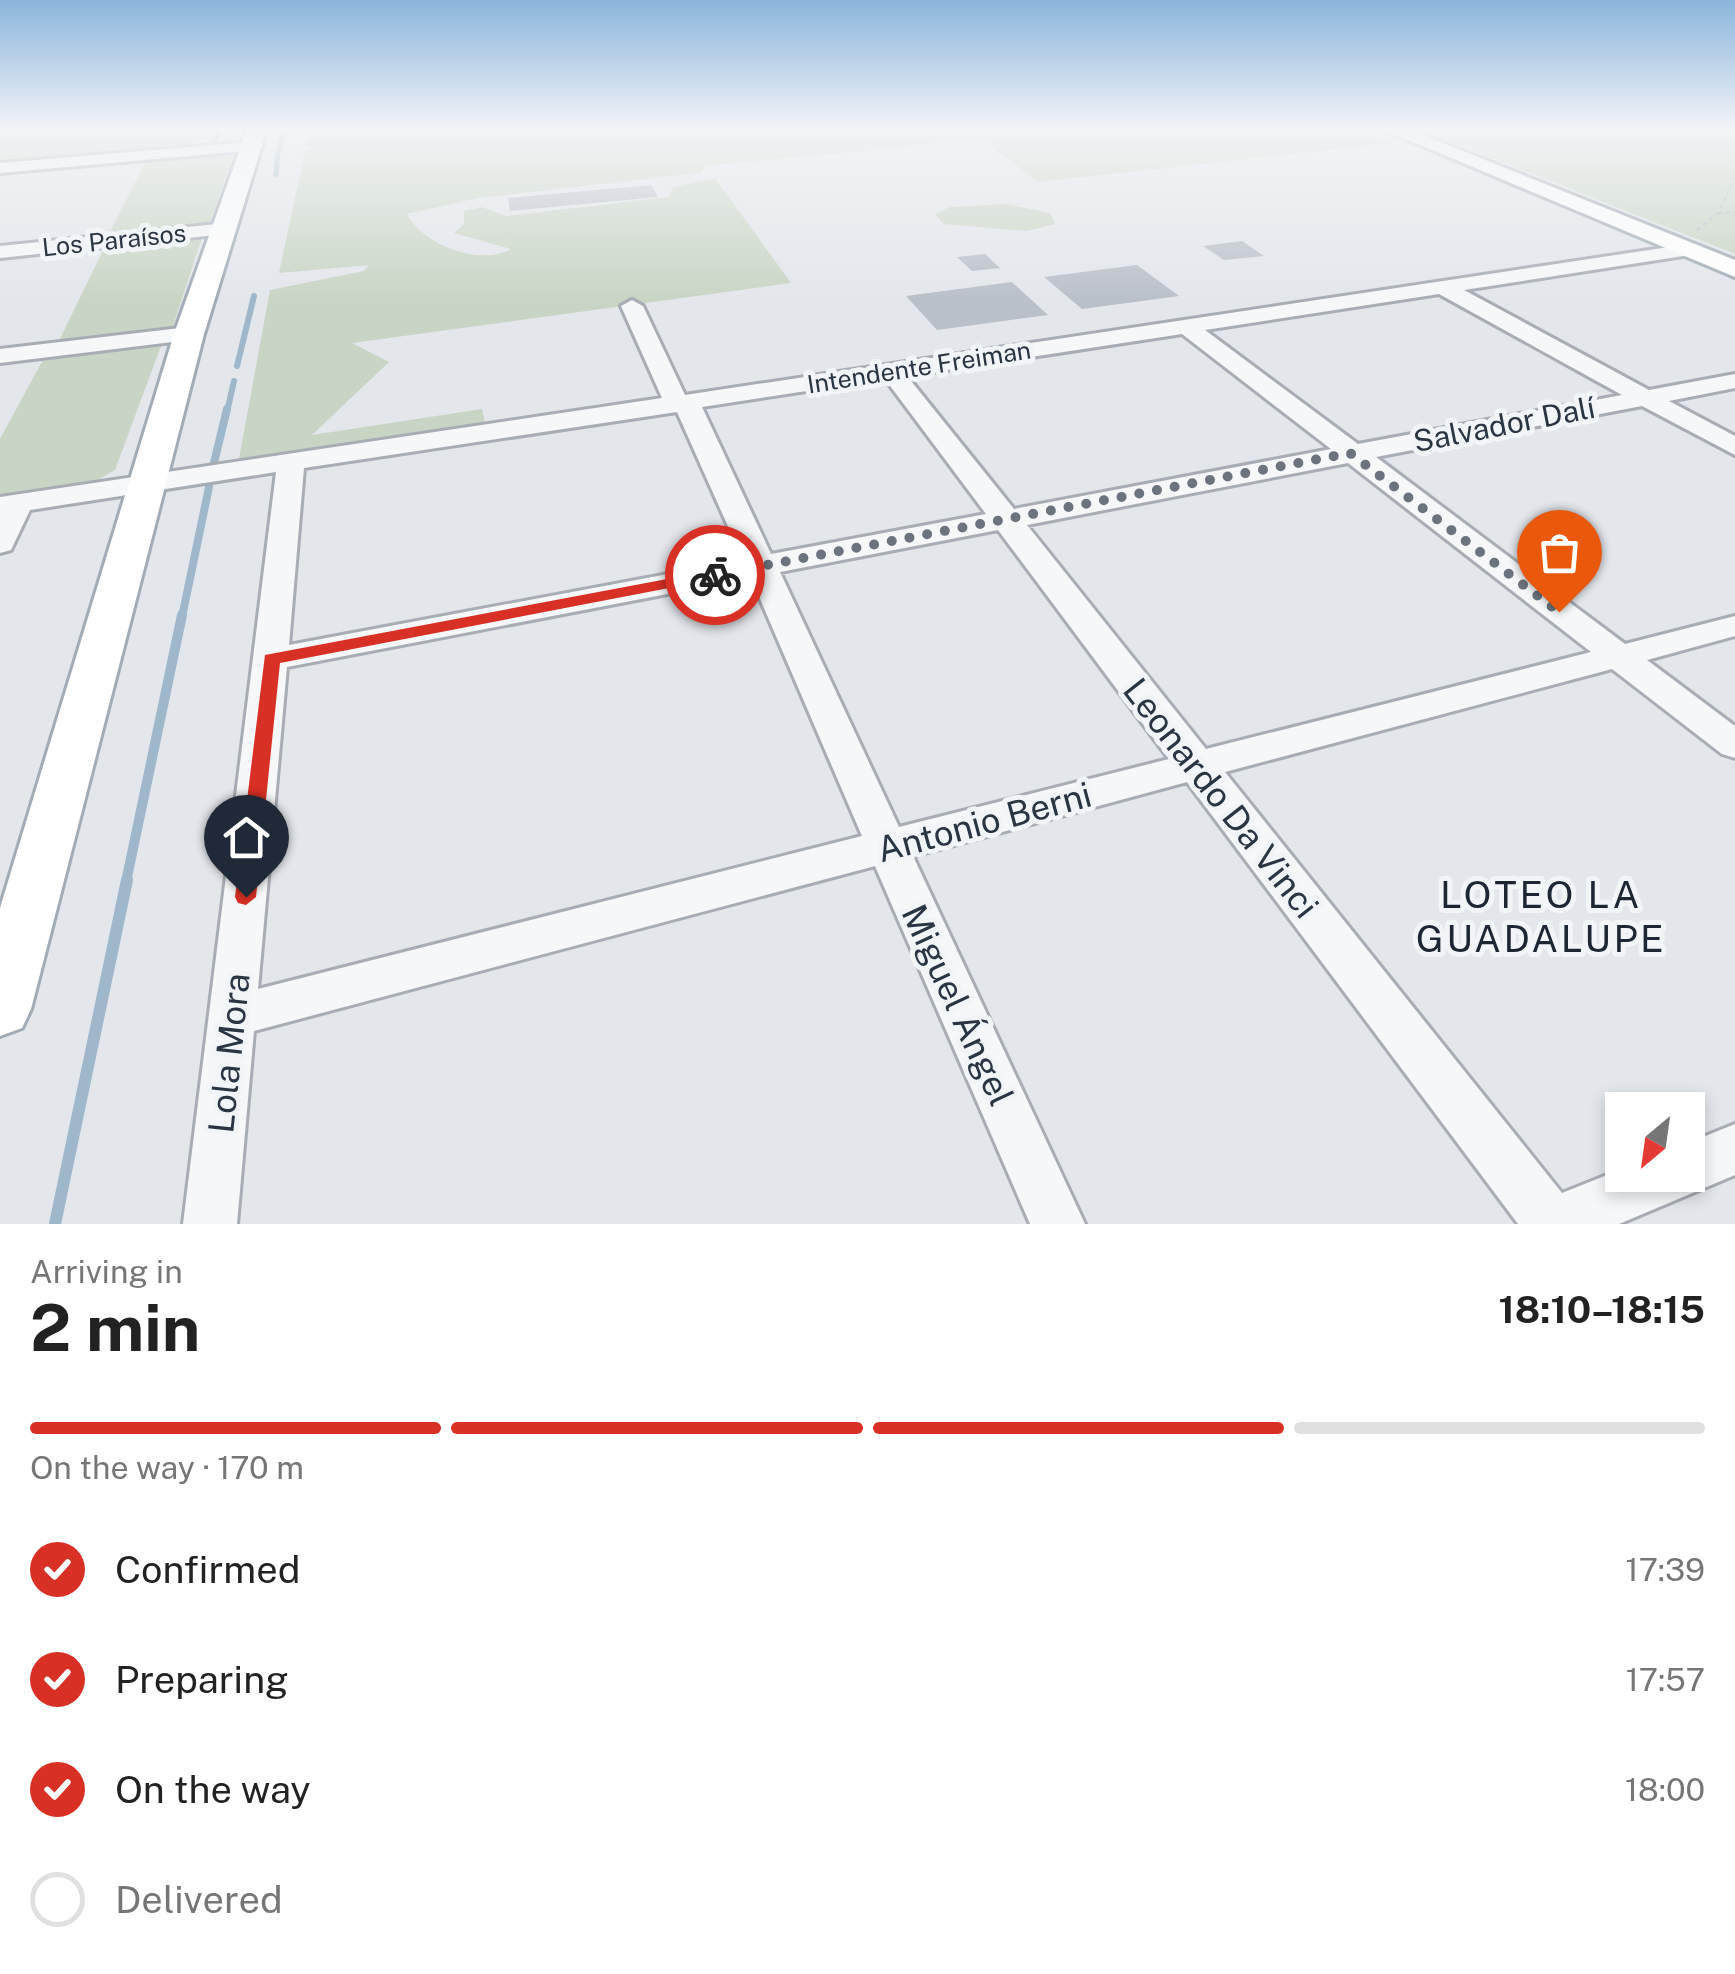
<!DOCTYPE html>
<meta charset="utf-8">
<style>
:root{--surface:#fff;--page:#f6f6f6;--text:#222;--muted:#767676;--line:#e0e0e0;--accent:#d93025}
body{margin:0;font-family:"Public Sans",sans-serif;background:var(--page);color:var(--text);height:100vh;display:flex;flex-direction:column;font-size:38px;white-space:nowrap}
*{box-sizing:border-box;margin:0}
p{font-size:32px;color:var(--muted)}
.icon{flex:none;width:55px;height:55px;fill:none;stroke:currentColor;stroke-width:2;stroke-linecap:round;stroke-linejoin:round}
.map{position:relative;height:1224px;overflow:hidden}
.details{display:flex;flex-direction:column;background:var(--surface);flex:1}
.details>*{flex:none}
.needle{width:65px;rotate:209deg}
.controls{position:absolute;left:1605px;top:1092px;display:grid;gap:20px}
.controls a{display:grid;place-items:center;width:100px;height:100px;border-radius:0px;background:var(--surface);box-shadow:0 5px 15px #0003;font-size:50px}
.pin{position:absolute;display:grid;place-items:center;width:85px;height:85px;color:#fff;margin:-102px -42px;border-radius:50% 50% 50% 0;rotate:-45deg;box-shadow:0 0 10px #0007}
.pin .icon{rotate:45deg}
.courier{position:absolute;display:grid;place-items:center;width:100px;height:100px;margin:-50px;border:8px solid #d93025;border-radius:50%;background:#fff;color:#222;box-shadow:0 2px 12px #0007}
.headline em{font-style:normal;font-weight:700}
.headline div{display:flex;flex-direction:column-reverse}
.headline{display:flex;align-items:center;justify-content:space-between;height:170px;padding:0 30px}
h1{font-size:65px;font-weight:700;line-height:75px}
.bar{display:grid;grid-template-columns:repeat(4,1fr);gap:15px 10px;align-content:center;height:120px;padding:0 30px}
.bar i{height:12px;border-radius:8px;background:var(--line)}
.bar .current{background:var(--accent)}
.bar p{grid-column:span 4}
ol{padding:0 30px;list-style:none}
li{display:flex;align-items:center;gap:30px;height:110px}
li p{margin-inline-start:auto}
li .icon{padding:10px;border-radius:50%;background:var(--accent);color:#fff;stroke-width:4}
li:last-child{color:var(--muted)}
li i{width:55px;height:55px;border:5px solid var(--line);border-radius:50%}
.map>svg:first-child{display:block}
.green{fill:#c9d5c4}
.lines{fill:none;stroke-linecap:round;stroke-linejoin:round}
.stream-far4{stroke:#9eb7ca;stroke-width:5}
.stream-far3{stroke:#9eb7ca;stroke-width:6}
.stream-far2{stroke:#9eb7ca;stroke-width:8}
.stream-far1{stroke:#9eb7ca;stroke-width:10}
.stream{stroke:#9eb7ca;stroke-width:12}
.building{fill:#bac0c8}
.minor-casing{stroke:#a8adb5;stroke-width:6}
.major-casing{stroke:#a2acb6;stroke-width:6}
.path{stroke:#bcc1c6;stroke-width:2.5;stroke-dasharray:4 4;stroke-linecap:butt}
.minor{fill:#f5f7f9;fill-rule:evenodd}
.major{fill:#fff;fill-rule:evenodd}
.route{fill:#d93025}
.done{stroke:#6b737e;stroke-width:10;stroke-dasharray:0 18}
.labels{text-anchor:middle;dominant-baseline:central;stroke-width:10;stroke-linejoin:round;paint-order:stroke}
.far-street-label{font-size:25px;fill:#2a3543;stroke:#f2f5f8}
.street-label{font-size:30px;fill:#2a3543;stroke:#f2f5f8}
.near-street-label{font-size:35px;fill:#2a3543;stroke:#f2f5f8}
.near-neighbourhood-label{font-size:38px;letter-spacing:2.5px;fill:#1d2634;stroke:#f2f5f8}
</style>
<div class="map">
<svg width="1735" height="1224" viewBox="0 0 1735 1224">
<rect width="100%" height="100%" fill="#e3e6eb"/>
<g class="green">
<path d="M0,129H197L188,150L0,166Z"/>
<path d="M310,129H1360L1393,143L1038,182L981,139L706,166L700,173L478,198L407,214C422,244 480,267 511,249L454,233L464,224V211L482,207L506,216L669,197L673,187L715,178L791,283L352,343L389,362L312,435L482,409L485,423L238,464L270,290L364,271L369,265L279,273L305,151L317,148L307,146Z"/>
<path d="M1419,129H1735V254Z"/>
<path d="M228,152L234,154L209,225L107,238L147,159Z"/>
<path d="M1007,204L1050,213L1055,224L1027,231L944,224L935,214L950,207Z"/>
<path d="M194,235L202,238L173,326L154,333L58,343L106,244Z"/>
<path d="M143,344L161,346L115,470L94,482L0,495V439L45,356Z"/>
</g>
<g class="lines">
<g class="stream-far4">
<path d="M212,146L220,129"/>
<path d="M279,150L284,129"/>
<path d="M276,175L278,152"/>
</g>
<g class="stream-far3">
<path d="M237,366L254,296"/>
<path d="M227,412L234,381"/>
</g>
<g class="stream-far2">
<path d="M213,467L227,409"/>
<path d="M182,617L209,487"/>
</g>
<path class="stream-far1" d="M126,882L182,615"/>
<path class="stream" d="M55,1224L127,880"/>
</g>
<g class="building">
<path d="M652,185L658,197L510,211L508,198Z"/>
<path d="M1242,241L1264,256L1224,260L1203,246Z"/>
<path d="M985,254L1000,268L972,271L957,257Z"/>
<path d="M1137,265L1179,296L1082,309L1044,277Z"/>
<path d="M1012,282L1048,315L937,330L906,296Z"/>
</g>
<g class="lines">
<defs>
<g id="minor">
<path d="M251,142L257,144V150L0,173V163Z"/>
<path d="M227,223L236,229L234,233L0,258V246Z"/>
<path d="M1689,244L1696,246V254L1464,290L1649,390L1735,374V388L1669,401L1735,436V455L1642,406L1376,457L1625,644L1735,616V636L1647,660L1735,726V758L1722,754L1612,669L1225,772L1562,1193L1622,1169V1175H1688V1143L1735,1124V1175L1619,1224H1518L1187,782L913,856L1085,1224H1030L875,866L254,1031L237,1224H183L276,472L30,510L11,550L0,553V497L662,398L621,306L632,300L643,306L685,395ZM1439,294L1622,395L1358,444L1205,330ZM1182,334L1331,449L1014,509L907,376ZM885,379L986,514L771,554L702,407ZM677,412L743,560L289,645L304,468ZM1348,463L1591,652L1206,749L1027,525ZM998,530L1169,759L899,827L780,572ZM751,578L862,836L258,989L287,667Z"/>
<path d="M189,327L197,329V339L0,363V349Z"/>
</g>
<g id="major">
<path d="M247,129H267L204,334L31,1009L22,1028L0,1036V908L174,334Z"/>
<path d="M1382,129H1408L1735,260V277Z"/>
</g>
</defs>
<use href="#minor" class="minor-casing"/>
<use href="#major" class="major-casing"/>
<g class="path">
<path d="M1730,129L1735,133"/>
<path d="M1718,213L1735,212"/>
<path d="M1697,230L1718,213L1735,178"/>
</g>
<use href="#minor" class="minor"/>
<use href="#major" class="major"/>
</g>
<linearGradient id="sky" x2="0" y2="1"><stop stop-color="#8ab5dc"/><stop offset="0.43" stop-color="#f2f4f6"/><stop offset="1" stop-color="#f2f4f6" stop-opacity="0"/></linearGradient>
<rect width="1735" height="300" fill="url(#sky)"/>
<path class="route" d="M715,570L721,572V578L280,663L256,897L246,905L238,903L235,897L265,655Z"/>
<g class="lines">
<path class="done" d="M715,575L1350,453L1559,612"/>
</g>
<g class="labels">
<g class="far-street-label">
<text transform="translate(114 240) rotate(-6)">Los Paraísos</text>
<text transform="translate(919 367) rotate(-9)">Intendente Freiman</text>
</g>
<g class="street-label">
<text transform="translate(1504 424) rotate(-11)">Salvador Dalí</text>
</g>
<g class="near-street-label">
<text transform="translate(1221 798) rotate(52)">Leonardo Da Vinci</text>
<text transform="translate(984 822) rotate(-15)">Antonio Berni</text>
<text transform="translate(958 1005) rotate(65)">Miguel Ángel</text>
<text transform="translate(229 1053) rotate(-84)">Lola Mora</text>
</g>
<g class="near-neighbourhood-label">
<text x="1541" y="894">LOTEO LA<tspan x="1541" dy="44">GUADALUPE</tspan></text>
</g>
</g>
</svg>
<div class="controls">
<a><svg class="needle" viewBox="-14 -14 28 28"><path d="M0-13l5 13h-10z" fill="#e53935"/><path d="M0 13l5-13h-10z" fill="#767676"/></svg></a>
</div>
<div class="pin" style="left:1559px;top:612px;background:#ea580c"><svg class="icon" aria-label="bag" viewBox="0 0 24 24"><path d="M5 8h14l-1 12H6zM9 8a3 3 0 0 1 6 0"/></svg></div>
<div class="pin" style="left:246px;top:897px;background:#1f2937"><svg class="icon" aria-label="home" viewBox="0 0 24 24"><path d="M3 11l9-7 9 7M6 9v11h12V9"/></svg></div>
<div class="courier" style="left:715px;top:575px"><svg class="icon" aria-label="bike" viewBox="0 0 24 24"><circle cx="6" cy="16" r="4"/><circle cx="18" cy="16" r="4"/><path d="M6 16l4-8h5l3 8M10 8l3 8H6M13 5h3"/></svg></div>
</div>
<section class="details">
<div class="headline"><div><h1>2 min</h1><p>Arriving in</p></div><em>18:10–18:15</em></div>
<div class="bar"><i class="current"></i><i class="current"></i><i class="current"></i><i></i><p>On the way · 170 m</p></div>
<ol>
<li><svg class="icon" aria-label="check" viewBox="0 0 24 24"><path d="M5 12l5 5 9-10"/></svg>Confirmed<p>17:39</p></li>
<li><svg class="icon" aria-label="check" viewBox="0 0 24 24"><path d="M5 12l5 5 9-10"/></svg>Preparing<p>17:57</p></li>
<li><svg class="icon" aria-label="check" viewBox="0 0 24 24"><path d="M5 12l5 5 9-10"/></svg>On the way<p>18:00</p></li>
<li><i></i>Delivered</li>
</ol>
</section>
